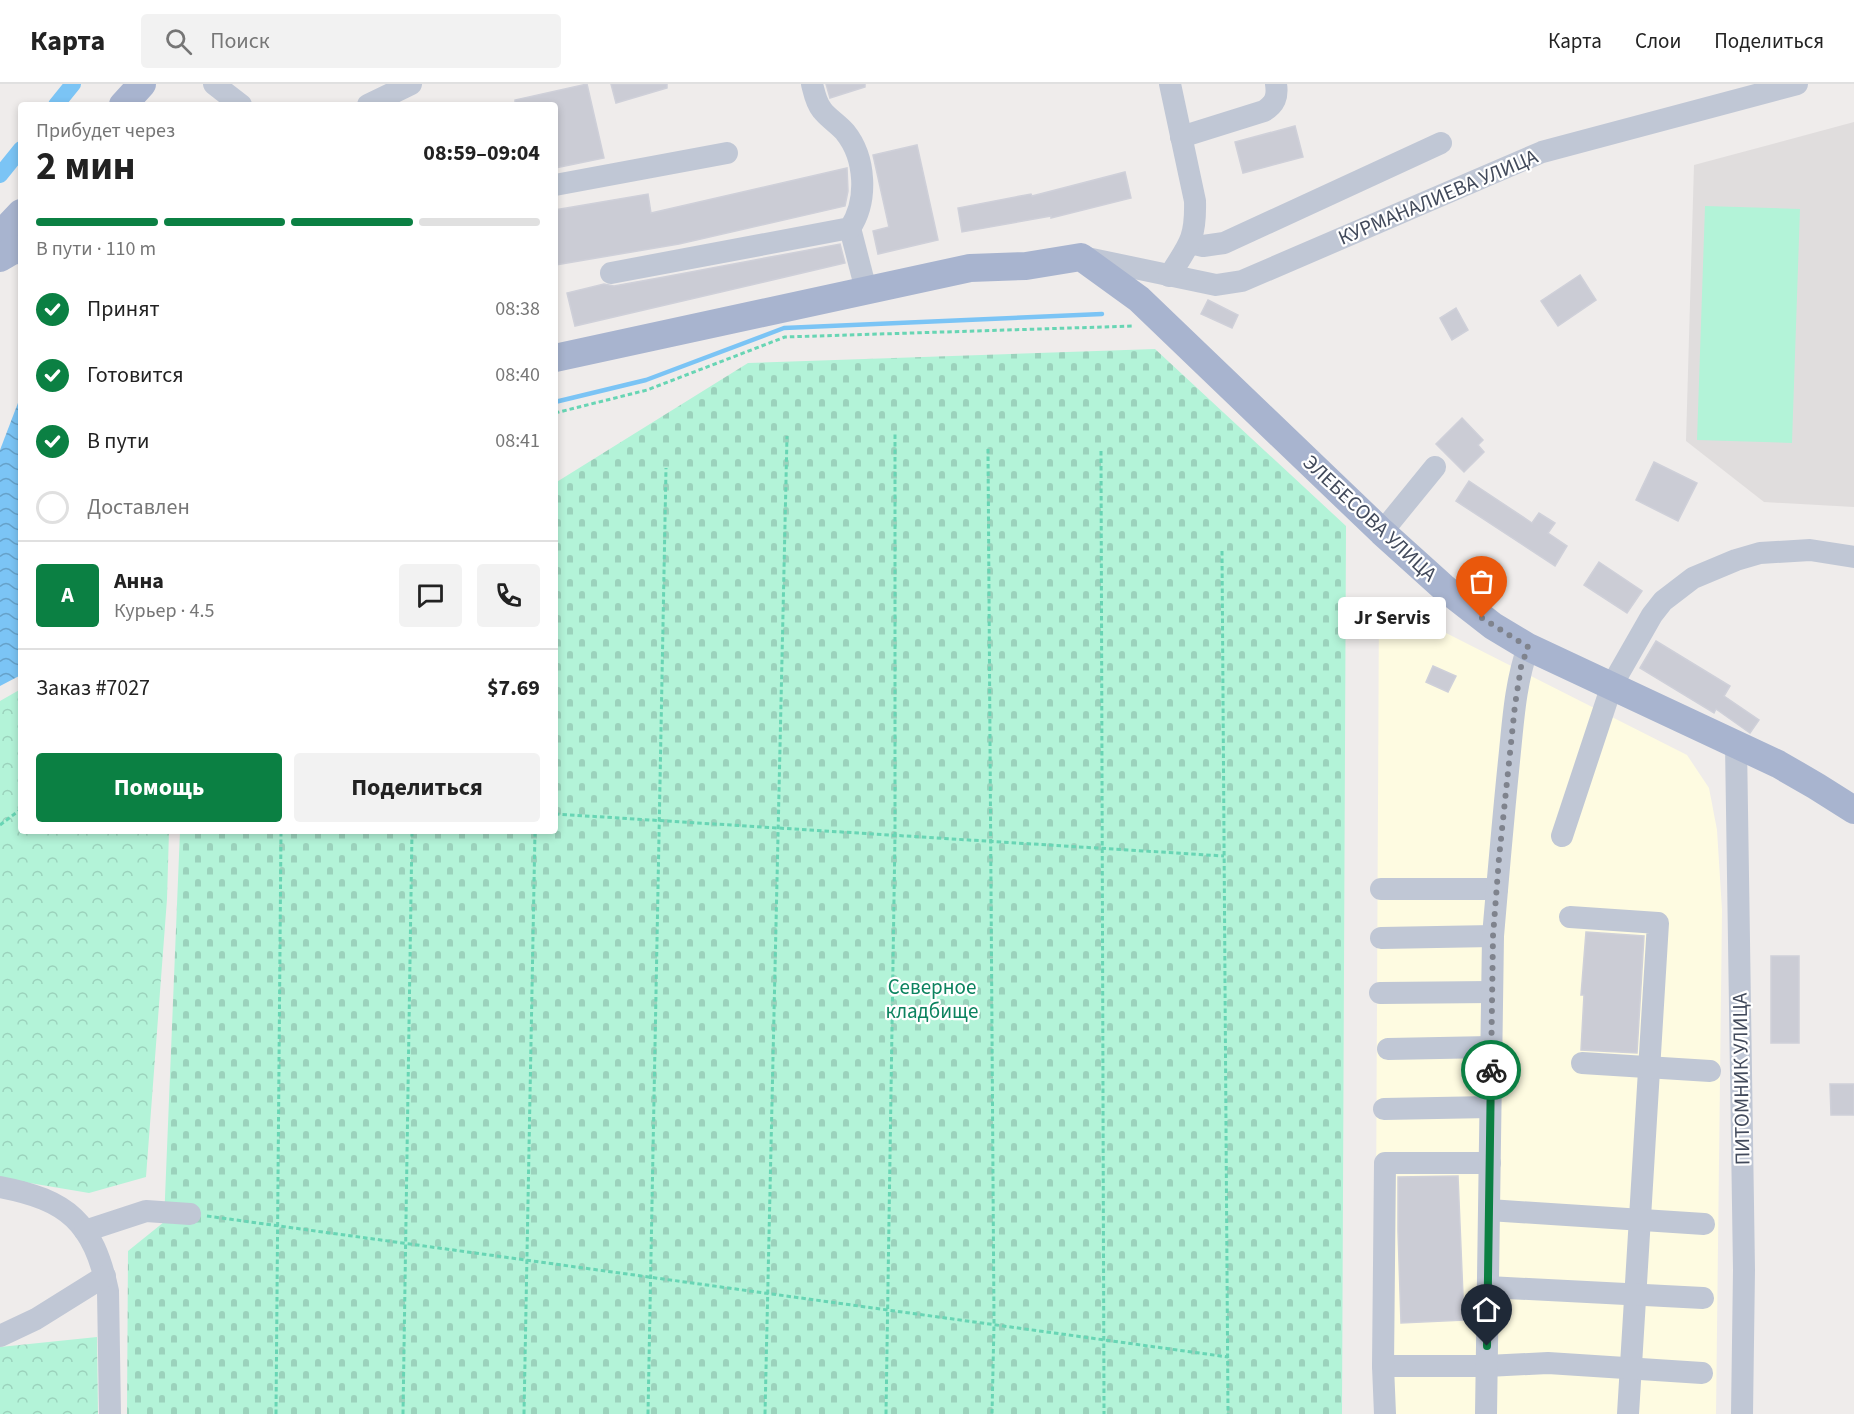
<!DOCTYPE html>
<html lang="ru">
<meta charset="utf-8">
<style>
:root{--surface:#fff;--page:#f2f2f2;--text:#222;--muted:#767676;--line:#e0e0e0;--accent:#0b8043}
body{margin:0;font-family:"Source Sans 3",sans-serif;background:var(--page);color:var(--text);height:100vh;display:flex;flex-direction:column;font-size:22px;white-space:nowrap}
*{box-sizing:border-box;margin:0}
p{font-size:20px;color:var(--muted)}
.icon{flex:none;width:33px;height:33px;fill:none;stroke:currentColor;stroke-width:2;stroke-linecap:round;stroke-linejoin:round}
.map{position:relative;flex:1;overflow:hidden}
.details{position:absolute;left:18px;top:18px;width:540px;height:732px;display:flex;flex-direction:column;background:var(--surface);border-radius:6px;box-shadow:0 3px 9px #0003}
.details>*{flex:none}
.pin{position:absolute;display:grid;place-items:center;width:51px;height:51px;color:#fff;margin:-62px -26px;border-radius:50% 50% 50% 0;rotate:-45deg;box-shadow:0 0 6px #0007}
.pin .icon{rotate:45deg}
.courier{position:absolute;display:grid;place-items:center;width:60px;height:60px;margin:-30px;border:4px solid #0b8043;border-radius:50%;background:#fff;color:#222;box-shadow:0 2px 8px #0007}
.bubble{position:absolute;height:42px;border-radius:6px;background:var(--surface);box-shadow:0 3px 9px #0003;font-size:20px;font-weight:700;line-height:42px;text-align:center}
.headline em{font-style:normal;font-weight:700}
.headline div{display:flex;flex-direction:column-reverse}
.headline{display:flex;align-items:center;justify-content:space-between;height:102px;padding:0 18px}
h1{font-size:39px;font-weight:700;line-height:45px}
.bar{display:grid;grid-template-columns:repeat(4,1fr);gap:9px 6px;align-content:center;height:72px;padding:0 18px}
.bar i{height:8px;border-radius:4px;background:var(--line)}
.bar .active{background:var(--accent)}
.bar p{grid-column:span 4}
.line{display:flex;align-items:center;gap:15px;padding:0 18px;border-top:2px solid var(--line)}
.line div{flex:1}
.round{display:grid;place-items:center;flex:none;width:63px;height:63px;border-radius:6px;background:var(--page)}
ol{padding:0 18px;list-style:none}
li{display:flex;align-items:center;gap:18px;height:66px}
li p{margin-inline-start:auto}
li .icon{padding:6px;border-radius:50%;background:var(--accent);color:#fff;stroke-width:4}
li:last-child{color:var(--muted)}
li i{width:33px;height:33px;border:3px solid var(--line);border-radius:50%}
.primary-button{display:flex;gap:12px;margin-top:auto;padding:12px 18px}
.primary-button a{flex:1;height:69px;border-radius:6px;background:var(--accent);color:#fff;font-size:24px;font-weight:700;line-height:69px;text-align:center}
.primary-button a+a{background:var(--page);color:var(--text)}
header{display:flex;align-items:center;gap:36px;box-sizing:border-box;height:84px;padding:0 30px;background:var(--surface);border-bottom:2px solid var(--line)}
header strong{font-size:28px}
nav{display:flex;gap:33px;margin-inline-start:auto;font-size:21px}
.search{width:420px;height:54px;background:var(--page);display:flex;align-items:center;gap:15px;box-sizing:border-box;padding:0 21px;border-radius:6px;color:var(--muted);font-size:22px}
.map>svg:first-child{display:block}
.commercial{fill:#fefbe1}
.education{fill:#e0dddd}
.forest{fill:url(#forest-crowns)}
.cemetery{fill:url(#cemetery-stones)}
.pitch{fill:#b3f3d8}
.water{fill:url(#water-waves)}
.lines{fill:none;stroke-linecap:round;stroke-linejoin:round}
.stream{stroke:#7bc4f5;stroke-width:4.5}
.canal{stroke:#7bc4f5;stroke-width:16}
.building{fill:#cbccd5;stroke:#cfd0d9;stroke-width:1.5}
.path{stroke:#68d5b4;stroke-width:3;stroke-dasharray:4.5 3;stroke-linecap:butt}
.minor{stroke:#c0c7d5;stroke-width:22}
.major{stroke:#a8b4cf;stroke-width:28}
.done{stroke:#7f838d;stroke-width:6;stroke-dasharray:0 10.8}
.route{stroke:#0b8043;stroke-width:8}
.labels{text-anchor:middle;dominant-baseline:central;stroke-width:4.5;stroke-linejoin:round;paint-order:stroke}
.street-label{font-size:21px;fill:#424a5b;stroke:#fff}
.park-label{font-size:21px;fill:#0c835f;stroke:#fff}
</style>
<header>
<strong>Карта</strong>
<div class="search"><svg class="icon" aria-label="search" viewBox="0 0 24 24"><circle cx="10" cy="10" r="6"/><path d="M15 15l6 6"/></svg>Поиск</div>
<nav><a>Карта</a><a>Слои</a><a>Поделиться</a></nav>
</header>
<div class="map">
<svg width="1854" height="1330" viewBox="0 0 1854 1330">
<defs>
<pattern id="forest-crowns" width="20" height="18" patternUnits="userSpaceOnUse" patternTransform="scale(1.5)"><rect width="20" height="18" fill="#b3f3d8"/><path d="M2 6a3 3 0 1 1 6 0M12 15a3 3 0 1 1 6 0" fill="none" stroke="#9bd2bc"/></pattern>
<pattern id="cemetery-stones" width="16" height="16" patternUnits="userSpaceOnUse" patternTransform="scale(1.5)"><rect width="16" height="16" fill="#b3f3d8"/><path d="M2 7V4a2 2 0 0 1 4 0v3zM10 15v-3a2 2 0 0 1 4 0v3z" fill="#9bd2bc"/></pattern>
<pattern id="water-waves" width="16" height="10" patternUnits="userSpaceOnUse" patternTransform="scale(1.5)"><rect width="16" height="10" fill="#7bc4f5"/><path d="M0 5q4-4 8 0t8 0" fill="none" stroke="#66a1c9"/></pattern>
</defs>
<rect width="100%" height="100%" fill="#efeceb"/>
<path class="commercial" d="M1379,515L1687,671L1709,704L1717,746L1722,826L1716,1330H1375Z"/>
<path class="education" d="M1854,38V423L1764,418L1686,357L1694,81Z"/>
<g class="forest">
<path d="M21,605V747H169L167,815L146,1093L89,1109L0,1094V617Z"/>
<path d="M97,1253L98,1330H0V1263Z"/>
</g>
<path class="cemetery" d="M1155,265L1346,442L1342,1330H127L128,1167L164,1138L180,747H555V399L748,279Z"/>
<path class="pitch" d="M1705,122L1800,125L1792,359L1697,356Z"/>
<path class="water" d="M21,311V591L0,602V366Z"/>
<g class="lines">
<path class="stream" d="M555,318L646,296L784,244L1102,230"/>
<g class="canal">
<path d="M56,21L73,0"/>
<path d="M0,91L21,65"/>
</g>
</g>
<g class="building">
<path d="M587,0L604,74L555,84V21H515V16Z"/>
<path d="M611,0H667V4L616,19Z"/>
<path d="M826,0H865V3L830,14Z"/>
<path d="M1295,42L1303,73L1243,89L1235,58Z"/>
<path d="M917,61L938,156L878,170L873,147L889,143L873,71Z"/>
<path d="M847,84L848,107L845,122L679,160L555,181V126L648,110L651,129Z"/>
<path d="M1125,88L1131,114L1051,134V132L962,148L958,124L1031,110L1032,112Z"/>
<path d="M840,160L845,179L575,242L567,209L604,200L614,202L664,193Z"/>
<path d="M1580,191L1596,216L1558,242L1541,217Z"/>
<path d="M1208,216L1238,231L1232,244L1201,230Z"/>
<path d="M1456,224L1468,246L1452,256L1440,234Z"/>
<path d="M1462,334L1483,356L1478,361L1484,368L1464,388L1436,360Z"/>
<path d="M1654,378L1697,399L1678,437L1636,416Z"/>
<path d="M1469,397L1532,439L1539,429L1555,439L1548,449L1567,462L1555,482L1456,417Z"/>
<path d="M1599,478L1642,507L1627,529L1584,501Z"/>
<path d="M1656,557L1730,602L1724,612L1759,636L1750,649L1716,625L1714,629L1640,584Z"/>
<path d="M1433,582L1456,592L1448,608L1426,598Z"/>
<path d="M1586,848L1644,852L1637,969L1581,966L1584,911H1581Z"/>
<rect x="1771" y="872" width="28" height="87"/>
<path d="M1830,1000H1854V1031H1831Z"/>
<path d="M1458,1092L1464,1236L1401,1239L1398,1147V1093Z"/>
</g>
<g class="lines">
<g class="path">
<path d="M555,329L647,306L785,253L1134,242"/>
<path d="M988,365L994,1240L992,1330"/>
<path d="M1101,367L1104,1330"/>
<path d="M1222,467L1228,1330"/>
<path d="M555,730L1224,772"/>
<path d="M0,741L21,725"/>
<path d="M207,1132L1228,1273"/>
<path d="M276,1330L281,747"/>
<path d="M403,1330L412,747"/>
<path d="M524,1330L535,747"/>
<path d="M648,1330L666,384"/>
<path d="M765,1330L787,352"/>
<path d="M886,1330L895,751V348"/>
</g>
<g class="minor">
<path d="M214,0L241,21"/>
<path d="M368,21L411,0"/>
<path d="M1181,53L1264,27C1275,20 1278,13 1276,0"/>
<path d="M555,101L727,69"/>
<path d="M850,144L866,206"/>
<path d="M1190,159L1203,162L1224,159L1441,59"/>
<path d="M1087,174L1216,201L1242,197L1542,68L1797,0"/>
<path d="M611,189L850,144C868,117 866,74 845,48C838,40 828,34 822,26C816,19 814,8 812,0"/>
<path d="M1169,192C1189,161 1196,155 1195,117L1170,0"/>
<path d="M1382,448L1435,383"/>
<path d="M1736,660L1744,1186L1742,1330"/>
<path d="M1562,752L1612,601L1652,531L1663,517L1693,494L1736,476L1760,469L1810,466L1854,473"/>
<path d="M1381,805H1497"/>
<path d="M1570,833L1658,839L1628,1330"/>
<path d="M1381,854L1493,852"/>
<path d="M1380,909L1492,908"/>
<path d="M1388,965L1491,963"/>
<path d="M1582,979L1710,987"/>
<path d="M1384,1025L1490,1023"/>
<path d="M0,1103C68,1116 93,1138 108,1207L110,1330"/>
<path d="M1489,1126L1704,1140"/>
<path d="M85,1147L146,1127L190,1130"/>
<path d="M1488,1203L1703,1214"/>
<path d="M0,1252L36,1235L105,1192"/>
<path d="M1383,1282H1487L1548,1279L1702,1289"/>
<path d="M1385,1330L1383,1282L1385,1079H1490"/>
<path d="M1486,1330L1493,852C1498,794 1503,735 1509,677C1513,639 1515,600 1528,563"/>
</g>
<g class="major">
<path d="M123,21L142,0"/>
<path d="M0,151L21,129"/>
<path d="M0,174L12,167L21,165"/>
<path d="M555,274L970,184L1026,182L1081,173L1139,215L1382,448L1443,503L1493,542L1528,563L1778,680L1816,702L1854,726"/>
</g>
</g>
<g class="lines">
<path class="done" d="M1482,534L1528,563L1521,583L1515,621L1499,774L1493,852L1491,986"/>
<path class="route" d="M1487,1262L1491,986"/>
</g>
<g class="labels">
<g class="street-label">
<text transform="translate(1438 113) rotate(-23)">КУРМАНАЛИЕВА УЛИЦА</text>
<text transform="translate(1370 434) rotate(43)">ЭЛЕБЕСОВА УЛИЦА</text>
<text transform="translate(1741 995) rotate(-91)">ПИТОМНИК УЛИЦА</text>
</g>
<g class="park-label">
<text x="932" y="903">Северное<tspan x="932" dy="24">кладбище</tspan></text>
</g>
</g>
</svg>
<div class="pin" style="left:1482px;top:534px;background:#ea580c"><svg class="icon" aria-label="bag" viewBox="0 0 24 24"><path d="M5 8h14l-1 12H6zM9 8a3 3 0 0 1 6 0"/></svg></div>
<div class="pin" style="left:1487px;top:1262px;background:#1f2937"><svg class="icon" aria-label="home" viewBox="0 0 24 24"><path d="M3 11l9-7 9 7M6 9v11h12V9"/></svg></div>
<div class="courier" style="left:1491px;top:986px"><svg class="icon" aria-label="bike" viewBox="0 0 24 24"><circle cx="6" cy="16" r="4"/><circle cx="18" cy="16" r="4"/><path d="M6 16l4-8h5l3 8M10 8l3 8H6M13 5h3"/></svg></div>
<div class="bubble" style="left:1338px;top:513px;width:108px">Jr Servis</div>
<section class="details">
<div class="headline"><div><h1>2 мин</h1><p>Прибудет через</p></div><em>08:59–09:04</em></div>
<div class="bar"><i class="active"></i><i class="active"></i><i class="active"></i><i></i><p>В пути · 110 m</p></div>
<ol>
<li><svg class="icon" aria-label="check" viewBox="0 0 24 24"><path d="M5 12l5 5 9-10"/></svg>Принят<p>08:38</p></li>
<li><svg class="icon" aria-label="check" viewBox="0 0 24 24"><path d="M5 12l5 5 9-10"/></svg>Готовится<p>08:40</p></li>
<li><svg class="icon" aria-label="check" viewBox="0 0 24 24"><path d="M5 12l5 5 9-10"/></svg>В пути<p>08:41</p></li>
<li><i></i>Доставлен</li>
</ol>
<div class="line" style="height:108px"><b class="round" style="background:var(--accent);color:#fff">А</b><div><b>Анна</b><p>Курьер · 4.5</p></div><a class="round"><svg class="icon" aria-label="chat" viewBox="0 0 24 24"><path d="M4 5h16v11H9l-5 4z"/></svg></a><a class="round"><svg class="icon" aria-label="phone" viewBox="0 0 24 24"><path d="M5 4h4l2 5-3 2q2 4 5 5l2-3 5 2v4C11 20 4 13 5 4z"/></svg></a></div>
<div class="line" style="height:78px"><div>Заказ #7027</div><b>$7.69</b></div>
<div class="primary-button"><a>Помощь</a><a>Поделиться</a></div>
</section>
</div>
